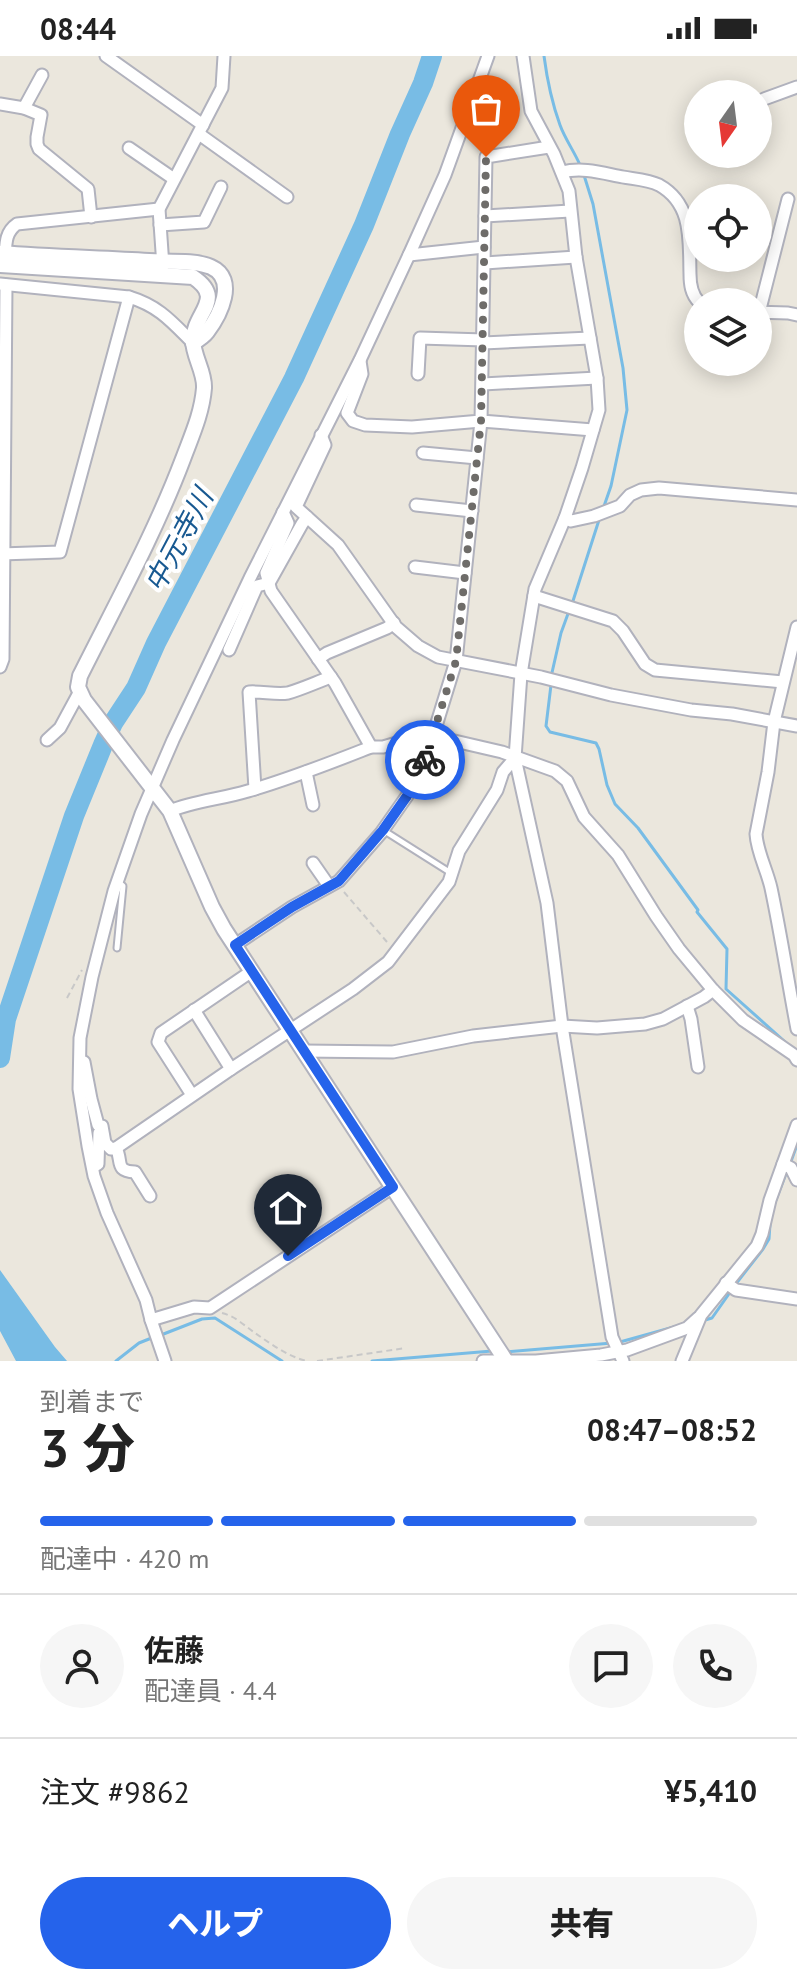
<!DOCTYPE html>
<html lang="ja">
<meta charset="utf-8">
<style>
:root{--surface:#fff;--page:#f6f6f6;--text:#222;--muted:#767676;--line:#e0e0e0;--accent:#2563eb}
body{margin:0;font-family:"PT Sans","Noto Sans JP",sans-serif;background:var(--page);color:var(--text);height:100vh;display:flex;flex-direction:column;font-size:30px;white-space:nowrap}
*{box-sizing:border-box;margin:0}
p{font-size:26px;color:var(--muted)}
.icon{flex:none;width:44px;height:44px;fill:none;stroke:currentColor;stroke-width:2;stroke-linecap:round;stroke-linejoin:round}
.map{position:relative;height:1305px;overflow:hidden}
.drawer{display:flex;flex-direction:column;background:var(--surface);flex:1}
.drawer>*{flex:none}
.needle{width:52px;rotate:194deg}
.fabs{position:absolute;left:684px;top:24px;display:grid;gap:16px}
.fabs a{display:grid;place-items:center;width:88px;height:88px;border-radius:50%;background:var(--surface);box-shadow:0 4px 20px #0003;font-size:40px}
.pin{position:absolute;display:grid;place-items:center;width:68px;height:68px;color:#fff;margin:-82px -34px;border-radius:50% 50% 50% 0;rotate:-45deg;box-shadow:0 0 8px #0007}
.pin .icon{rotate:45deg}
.courier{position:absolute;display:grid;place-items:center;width:80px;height:80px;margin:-40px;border:6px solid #2563eb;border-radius:50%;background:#fff;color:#222;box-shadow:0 2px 10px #0007}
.summary em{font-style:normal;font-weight:800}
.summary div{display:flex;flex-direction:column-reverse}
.summary{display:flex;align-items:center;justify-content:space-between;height:136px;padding:0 40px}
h1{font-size:52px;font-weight:800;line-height:60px}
.bar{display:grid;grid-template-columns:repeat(4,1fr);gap:12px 8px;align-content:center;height:96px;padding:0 40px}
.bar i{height:10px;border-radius:6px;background:var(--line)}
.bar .selected{background:var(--accent)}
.bar p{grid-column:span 4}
.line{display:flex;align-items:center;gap:20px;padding:0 40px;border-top:2px solid var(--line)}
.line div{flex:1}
.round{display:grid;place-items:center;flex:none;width:84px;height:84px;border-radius:42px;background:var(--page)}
.cta{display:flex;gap:16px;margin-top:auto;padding:16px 40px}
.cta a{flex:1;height:92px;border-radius:48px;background:var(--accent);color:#fff;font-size:32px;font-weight:800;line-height:92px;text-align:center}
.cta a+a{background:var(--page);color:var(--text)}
.status{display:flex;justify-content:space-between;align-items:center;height:56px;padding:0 40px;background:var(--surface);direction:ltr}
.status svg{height:22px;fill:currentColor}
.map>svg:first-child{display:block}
.water{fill:#78bce5}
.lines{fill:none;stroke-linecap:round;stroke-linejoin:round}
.stream{stroke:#78bce5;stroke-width:3}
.river{stroke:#78bce5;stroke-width:20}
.service-casing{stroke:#b1b2bd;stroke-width:9}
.minor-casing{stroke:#b1b2bd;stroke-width:15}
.tertiary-casing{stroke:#b1b2bd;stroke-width:18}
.path{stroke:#c8c8c8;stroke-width:2;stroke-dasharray:6 4;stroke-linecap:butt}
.service{stroke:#fff;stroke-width:5}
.minor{stroke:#fff;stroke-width:11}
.tertiary{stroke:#fff;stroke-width:14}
.done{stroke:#6e6c69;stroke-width:8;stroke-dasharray:0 14.4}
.route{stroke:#2563eb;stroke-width:10}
.labels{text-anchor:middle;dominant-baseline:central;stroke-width:8;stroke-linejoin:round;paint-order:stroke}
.water-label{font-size:28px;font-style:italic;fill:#185991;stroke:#fff}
</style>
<div class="status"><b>08:44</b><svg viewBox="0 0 49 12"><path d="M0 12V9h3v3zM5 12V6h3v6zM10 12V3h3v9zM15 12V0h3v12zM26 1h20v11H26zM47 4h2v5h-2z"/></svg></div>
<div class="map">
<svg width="797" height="1305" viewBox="0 0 797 1305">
<rect width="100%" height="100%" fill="#ebe7dd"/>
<path class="water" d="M0,1214L55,1291L67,1305H16L0,1275Z"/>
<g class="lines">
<g class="stream">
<path d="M544,0C547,23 552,47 560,69C565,83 574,95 580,109"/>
<path d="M583,116L593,148L623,312L627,354L611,430L603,453"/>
<path d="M572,548L599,464"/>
<path d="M551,621L561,577L569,555"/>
<path d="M551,629L546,670L550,676L596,687L599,693L607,729L615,748L638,772L698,854L697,856L727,893L726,933L792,992"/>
<path d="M790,1108L797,1089"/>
<path d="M774,1149L787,1115"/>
<path d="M735,1229L763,1193L769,1183L770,1168"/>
<path d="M705,1264L712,1262L731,1235"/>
<path d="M161,1279L202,1263L215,1262L282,1305"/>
<path d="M620,1286L681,1269"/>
<path d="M504,1296L612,1287"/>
<path d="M116,1305L139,1287L154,1281"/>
<path d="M372,1305L492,1295"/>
</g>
<path class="river" d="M0,1002L6,963L74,760L103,689L113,667L136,632L156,587L294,322L364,169L400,78L423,27L432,0"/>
<defs>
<g id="service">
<path d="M383,774L451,817"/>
<path d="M117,892L123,830L118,826"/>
</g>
<g id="minor">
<path d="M106,0L203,69"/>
<path d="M523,0L531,55L554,98L569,135L576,201L597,322L599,354L582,412L565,462L535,533L521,618L515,702L547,847L562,970L612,1281L623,1305"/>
<path d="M764,43L797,31"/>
<path d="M0,48L24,52L41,59L37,81V88L39,93L88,133L91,161"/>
<path d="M24,52L42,19"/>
<path d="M199,78L287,141"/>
<path d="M129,92L174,123"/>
<path d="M562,116C583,111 602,117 623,121C634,123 649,124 659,129C693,148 689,184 690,218C690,228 691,238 699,246"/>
<path d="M485,160L570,155"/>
<path d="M160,169L204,166L221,131"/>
<path d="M409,199L484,191"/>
<path d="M5,205C6,190 4,177 17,168L159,153"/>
<path d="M485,207L576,201"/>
<path d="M163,210L159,153L222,32L224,0"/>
<path d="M0,228L129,241C159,250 172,266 193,287"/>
<path d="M758,256L788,257L797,259"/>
<path d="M759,257L788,143"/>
<path d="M483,287L590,282"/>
<path d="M360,305L362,318L347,357L353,365L365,369L412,371L481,365L486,101L549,91"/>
<path d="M418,318L420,282L484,284"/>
<path d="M483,328L597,322"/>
<path d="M321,379L325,389L296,451L338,489L396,571L418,590L438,601L541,621L611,639L691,654L732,658L797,670"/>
<path d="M423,397L477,402"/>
<path d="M416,449L472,455"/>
<path d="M283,456L288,467L266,517L271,535L335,627L371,691"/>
<path d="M565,462L571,465L594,460L620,450L630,439L641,434L659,432L797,444"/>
<path d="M1,498L60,496L129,241"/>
<path d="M415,511L465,517"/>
<path d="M534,540L613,565L623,575L645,608L655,614L783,626"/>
<path d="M797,571L774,666L768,716L756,778C757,796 767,814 771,832C781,879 788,926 797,973"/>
<path d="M229,594L257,530L269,527L302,468L307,461"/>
<path d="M318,603L327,597L387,572L394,567"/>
<path d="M0,611L3,603L6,229"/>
<path d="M47,684L60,672L80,635"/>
<path d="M306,716L313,749"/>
<path d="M255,733L249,636C262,635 275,639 288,637C302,633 317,626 331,621"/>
<path d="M170,755C194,745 222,743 248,735C290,723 330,707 371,691H383L417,681L433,680L502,696L555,715L567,725L584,761L618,799L656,860L679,893L713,934L743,964L794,999L797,1004"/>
<path d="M313,807L329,830"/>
<path d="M235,889L292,851L339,825L381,777L407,740L424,709L456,605L481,365L593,374"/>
<path d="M687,950L691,963L698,1011"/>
<path d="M194,954L231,1013"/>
<path d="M303,995L393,996L473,980L562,970L597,972L645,968L663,963L704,941L713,934"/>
<path d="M84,1006L91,1043L98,1069L102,1070L105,1087L111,1093L116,1092L231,1013L353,933L388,906L449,826L459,795L497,734L503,716L515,702"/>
<path d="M192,1039L158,986L161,977L252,915"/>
<path d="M116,1092C123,1105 114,1115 135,1116L150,1140"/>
<path d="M783,1108L791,1112L797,1124"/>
<path d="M93,1111L98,1108L99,1077"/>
<path d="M726,1227L736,1234L797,1243"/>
<path d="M151,1264L194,1251L210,1252L393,1131"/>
<path d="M165,1305L151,1264L146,1244L107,1157L94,1120L88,1090L79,1033L80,982L92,921L114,835L141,758L173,684L250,522L360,304L409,199L445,119L488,0"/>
<path d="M483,1305H536L601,1299L627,1294L687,1272L698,1262"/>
<path d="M682,1305L701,1259L757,1190L762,1178L770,1144L797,1069"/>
</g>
<g id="tertiary">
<path d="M0,197C50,201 100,202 149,205C167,206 196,204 211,211C238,223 220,259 207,276C204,280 198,284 193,287"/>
<path d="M0,209L193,221C226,243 194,256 193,284C193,300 205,316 204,332C202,357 192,379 183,403C155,477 116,548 80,620L78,631L84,644L170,755L212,851L224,873L506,1305"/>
</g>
</defs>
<use href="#service" class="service-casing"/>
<use href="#minor" class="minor-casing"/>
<use href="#tertiary" class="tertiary-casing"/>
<g class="path">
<path d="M344,836L387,886"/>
<path d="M67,942L82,914"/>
<path d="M222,1257C235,1260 245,1270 255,1277C271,1288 289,1301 307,1305"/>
<path d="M317,1305L406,1292"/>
</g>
<use href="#service" class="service"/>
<use href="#minor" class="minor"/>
<use href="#tertiary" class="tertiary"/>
</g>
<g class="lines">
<path class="done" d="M425,704L456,605L481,365L486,101"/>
<path class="route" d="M288,1200L393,1131L235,889L292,851L339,825L383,774L407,740L425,704"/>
</g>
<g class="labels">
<g class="water-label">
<text transform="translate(178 484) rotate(-62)">中元寺川</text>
</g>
</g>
</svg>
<div class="fabs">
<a><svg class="needle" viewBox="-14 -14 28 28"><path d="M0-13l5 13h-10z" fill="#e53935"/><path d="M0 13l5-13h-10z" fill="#767676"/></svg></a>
<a><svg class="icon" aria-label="locate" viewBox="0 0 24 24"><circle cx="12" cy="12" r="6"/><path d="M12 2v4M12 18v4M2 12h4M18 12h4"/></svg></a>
<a><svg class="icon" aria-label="layers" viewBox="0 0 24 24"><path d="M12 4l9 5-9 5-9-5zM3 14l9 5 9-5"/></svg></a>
</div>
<div class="pin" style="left:486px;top:101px;background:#ea580c"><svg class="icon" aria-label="bag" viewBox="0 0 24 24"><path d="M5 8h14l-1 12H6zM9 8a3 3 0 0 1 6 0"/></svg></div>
<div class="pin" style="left:288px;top:1200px;background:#1f2937"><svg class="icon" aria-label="home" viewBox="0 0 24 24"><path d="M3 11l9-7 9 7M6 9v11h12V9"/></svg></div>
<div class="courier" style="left:425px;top:704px"><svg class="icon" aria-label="bike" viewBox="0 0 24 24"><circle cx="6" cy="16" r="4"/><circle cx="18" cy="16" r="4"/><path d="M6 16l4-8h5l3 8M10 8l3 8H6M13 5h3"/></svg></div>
</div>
<section class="drawer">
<div class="summary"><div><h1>3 分</h1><p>到着まで</p></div><em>08:47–08:52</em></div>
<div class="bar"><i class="selected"></i><i class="selected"></i><i class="selected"></i><i></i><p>配達中 · 420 m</p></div>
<div class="line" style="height:144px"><a class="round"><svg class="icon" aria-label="person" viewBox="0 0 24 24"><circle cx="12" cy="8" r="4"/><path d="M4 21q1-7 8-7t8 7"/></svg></a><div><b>佐藤</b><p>配達員 · 4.4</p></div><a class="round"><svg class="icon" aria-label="chat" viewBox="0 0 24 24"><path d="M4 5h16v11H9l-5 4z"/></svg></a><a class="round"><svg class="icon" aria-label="phone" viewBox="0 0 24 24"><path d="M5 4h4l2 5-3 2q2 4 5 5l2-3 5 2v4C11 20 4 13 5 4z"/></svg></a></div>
<div class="line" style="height:104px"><div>注文 #9862</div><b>¥5,410</b></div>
<div class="cta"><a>ヘルプ</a><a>共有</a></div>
</section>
